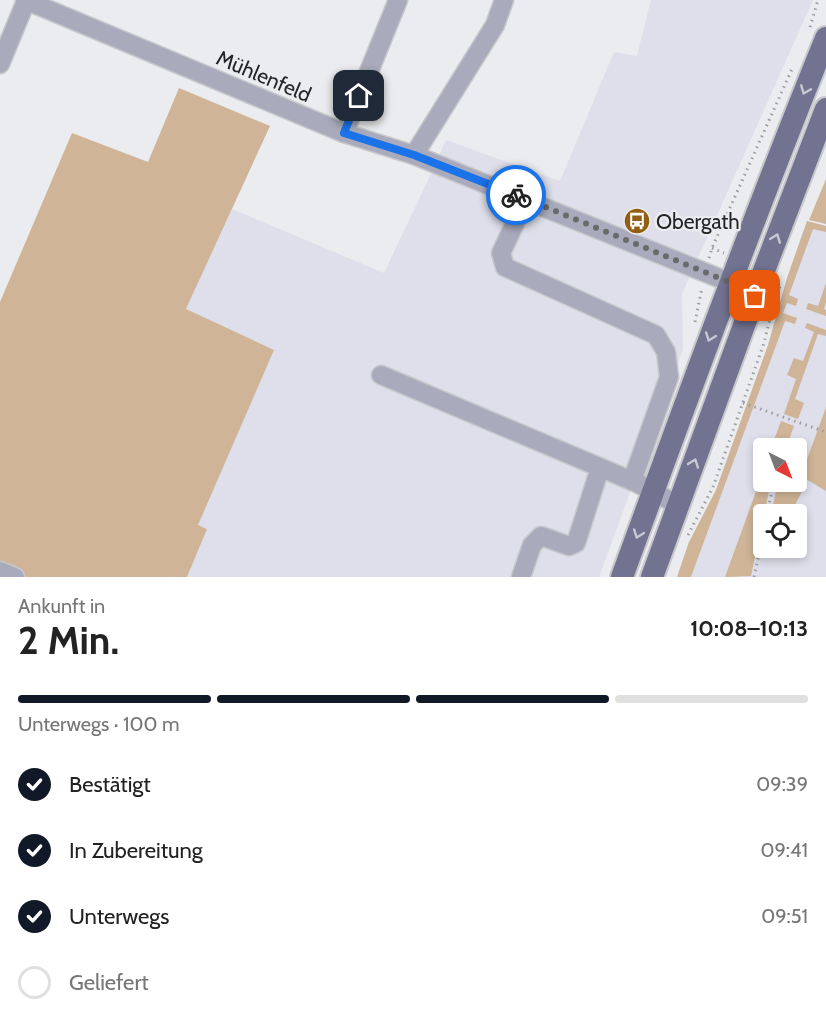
<!DOCTYPE html>
<html lang="de">
<meta charset="utf-8">
<style>
:root{--surface:#fff;--page:#f6f6f6;--text:#222;--muted:#767676;--line:#e0e0e0;--accent:#111827}
body{margin:0;font-family:Cabin,sans-serif;background:var(--page);color:var(--text);height:100vh;display:flex;flex-direction:column;font-size:22px;white-space:nowrap}
*{box-sizing:border-box;margin:0}
p{font-size:20px;color:var(--muted)}
.icon{flex:none;width:33px;height:33px;fill:none;stroke:currentColor;stroke-width:2;stroke-linecap:round;stroke-linejoin:round}
.map{position:relative;height:577px;overflow:hidden}
.side{display:flex;flex-direction:column;background:var(--surface);flex:1}
.side>*{flex:none}
.needle{width:39px;rotate:138deg}
.fabs{position:absolute;left:753px;top:438px;display:grid;gap:12px}
.fabs a{display:grid;place-items:center;width:54px;height:54px;border-radius:6px;background:var(--surface);box-shadow:0 3px 9px #0003;font-size:30px}
.pin{position:absolute;display:grid;place-items:center;width:51px;height:51px;color:#fff;margin:-26px;border-radius:12px;box-shadow:0 3px 9px #0006}
.courier{position:absolute;display:grid;place-items:center;width:60px;height:60px;margin:-30px;border:4px solid #1a73e8;border-radius:50%;background:#fff;color:#222;box-shadow:0 2px 8px #0007}
.headline em{font-style:normal;font-weight:700}
.headline div{display:flex;flex-direction:column-reverse}
.headline{display:flex;align-items:center;justify-content:space-between;height:102px;padding:0 18px}
h1{font-size:39px;font-weight:700;line-height:45px}
.bar{display:grid;grid-template-columns:repeat(4,1fr);gap:9px 6px;align-content:center;height:72px;padding:0 18px}
.bar i{height:8px;border-radius:4px;background:var(--line)}
.bar .active{background:var(--accent)}
.bar p{grid-column:span 4}
ol{padding:0 18px;list-style:none}
li{display:flex;align-items:center;gap:18px;height:66px}
li p{margin-inline-start:auto}
li .icon{padding:6px;border-radius:50%;background:var(--accent);color:#fff;stroke-width:4}
li:last-child{color:var(--muted)}
li i{width:33px;height:33px;border:3px solid var(--line);border-radius:50%}
.map>svg:first-child{display:block}
.built{fill:#dedfea;fill-rule:evenodd}
.green{fill:#cfb497}
.lines{fill:none;stroke-linecap:round;stroke-linejoin:round}
.minor-casing{stroke:#c7c8cb;stroke-width:21}
.major-casing{stroke:#c7c8cb;stroke-width:26}
.path{stroke:#9c9d9f;stroke-width:3;stroke-dasharray:1.5 4.5;stroke-linecap:butt}
.minor{stroke:#a9aabb;stroke-width:18}
.major{stroke:#727391;stroke-width:22}
.oneway{stroke:#c7c8d3}
.done{stroke:#6a6a6c;stroke-width:6;stroke-dasharray:0 10.8}
.route{stroke:#1a73e8;stroke-width:8}
.labels{text-anchor:middle;dominant-baseline:central;stroke-width:4.5;stroke-linejoin:round;paint-order:stroke}
.street-label{font-size:21px;fill:#242426;stroke:#ebecef}
.poi-label{font-size:21px;fill:#242426;stroke:#ebecef;text-anchor:start}
</style>
<div class="map">
<svg width="826" height="577" viewBox="0 0 826 577">
<rect width="100%" height="100%" fill="#ebecef"/>
<g class="built">
<path d="M651,0H813L682,294L683,349L599,577H187L207,529L198,525L186,309L232,209L384,273L430,176L446,140L560,181L614,52L637,56Z"/>
<path d="M807,221L826,226V407L803,471L826,483V577H677L689,542L716,490L768,345L787,278ZM764,448H796V482H764ZM764,514H796V548H764Z"/>
</g>
<g class="green">
<path d="M179,88L270,126L186,309L274,350L198,525L207,529L187,577H26L0,567V302L72,133L148,162Z"/>
<path d="M826,179V224L809,220Z"/>
<path d="M807,221L826,226V232L813,229L789,295L798,299L796,306L787,303L783,313L797,318L795,324L785,321L691,577H677L689,542L716,490L768,345L787,278Z"/>
<path d="M826,283V302L824,309L826,310V316L806,309L808,303L818,306Z"/>
<path d="M807,323L826,330V336L818,334L795,399L804,403L798,419L784,414L796,379L787,375L794,358L803,361L814,332L805,328Z"/>
<path d="M826,407V491L801,476Z"/>
<path d="M781,421L794,426L786,448H771Z"/>
<path d="M756,466L763,468L764,482H771L751,576L725,577L763,472L755,469Z"/>
<path d="M778,482H793L804,488L790,514H771Z"/>
</g>
<g class="lines">
<defs>
<g id="minor">
<path d="M25,0L344,133L414,155L756,293"/>
<path d="M0,64L26,1"/>
<path d="M344,133L398,0"/>
<path d="M414,155L495,25L504,0"/>
<path d="M526,200L501,253L505,267L656,335L666,352L669,377L632,481"/>
<path d="M381,375L637,483L678,505"/>
<path d="M0,571L15,577"/>
<path d="M521,577L532,545L541,536L569,546L576,543L600,468"/>
</g>
<g id="major">
<path d="M622,577C688,396 754,216 826,38"/>
<path d="M652,577L765,268L826,109"/>
</g>
</defs>
<use href="#minor" class="minor-casing"/>
<use href="#major" class="major-casing"/>
<g class="path">
<path d="M810,27L818,0"/>
<path d="M712,248L724,253"/>
<path d="M709,258L712,248L792,69"/>
<path d="M695,322L702,288"/>
<path d="M743,403L826,432"/>
<path d="M767,514L774,482"/>
<path d="M688,535L713,487L764,343L772,311L781,283"/>
<path d="M754,577L764,531"/>
</g>
<use href="#minor" class="minor"/>
<use href="#major" class="major"/>
</g>
<defs><path id="oneway-chevron" d="M-2-3.5L2.5 0L-2 3.5" fill="none" stroke-width="1.6" stroke-linecap="round" stroke-linejoin="round" transform="scale(1.5)"/></defs>
<g class="oneway">
<use href="#oneway-chevron" transform="translate(805 90) rotate(112)"/>
<use href="#oneway-chevron" transform="translate(776 238) rotate(-69)"/>
<use href="#oneway-chevron" transform="translate(710 337) rotate(110)"/>
<use href="#oneway-chevron" transform="translate(694 463) rotate(-70)"/>
<use href="#oneway-chevron" transform="translate(638 534) rotate(110)"/>
</g>
<g class="lines">
<path class="done" d="M516,195L756,293L755,296"/>
<path class="route" d="M359,96L344,133L414,155L516,195"/>
</g>
<defs>
<symbol id="bus-disc" viewBox="-11 -11 22 22"><circle r="9.5" fill="#925e12" stroke="#ebecef"/><path d="M-5-6H5V4H4V6H2V4H-2V6H-4V4H-5ZM-3.5-4V0h7V-4ZM-3.5 1.2v1.5H-2V1.2ZM2 1.2v1.5H3.5V1.2Z" fill="#fff"/></symbol>
</defs>
<g fill-rule="evenodd">
<use href="#bus-disc" x="622" y="206" width="30" height="30"/>
</g>
<g class="labels">
<g class="street-label">
<text transform="translate(264 76) rotate(23)">Mühlenfeld</text>
</g>
<g class="poi-label">
<text x="656" y="221">Obergath</text>
</g>
</g>
</svg>
<div class="fabs">
<a><svg class="needle" viewBox="-14 -14 28 28"><path d="M0-13l5 13h-10z" fill="#e53935"/><path d="M0 13l5-13h-10z" fill="#767676"/></svg></a>
<a><svg class="icon" aria-label="locate" viewBox="0 0 24 24"><circle cx="12" cy="12" r="6"/><path d="M12 2v4M12 18v4M2 12h4M18 12h4"/></svg></a>
</div>
<div class="pin" style="left:755px;top:296px;background:#ea580c"><svg class="icon" aria-label="bag" viewBox="0 0 24 24"><path d="M5 8h14l-1 12H6zM9 8a3 3 0 0 1 6 0"/></svg></div>
<div class="pin" style="left:359px;top:96px;background:#1f2937"><svg class="icon" aria-label="home" viewBox="0 0 24 24"><path d="M3 11l9-7 9 7M6 9v11h12V9"/></svg></div>
<div class="courier" style="left:516px;top:195px"><svg class="icon" aria-label="bike" viewBox="0 0 24 24"><circle cx="6" cy="16" r="4"/><circle cx="18" cy="16" r="4"/><path d="M6 16l4-8h5l3 8M10 8l3 8H6M13 5h3"/></svg></div>
</div>
<section class="side">
<div class="headline"><div><h1>2 Min.</h1><p>Ankunft in</p></div><em>10:08–10:13</em></div>
<div class="bar"><i class="active"></i><i class="active"></i><i class="active"></i><i></i><p>Unterwegs · 100 m</p></div>
<ol>
<li><svg class="icon" aria-label="check" viewBox="0 0 24 24"><path d="M5 12l5 5 9-10"/></svg>Bestätigt<p>09:39</p></li>
<li><svg class="icon" aria-label="check" viewBox="0 0 24 24"><path d="M5 12l5 5 9-10"/></svg>In Zubereitung<p>09:41</p></li>
<li><svg class="icon" aria-label="check" viewBox="0 0 24 24"><path d="M5 12l5 5 9-10"/></svg>Unterwegs<p>09:51</p></li>
<li><i></i>Geliefert</li>
</ol>
</section>
